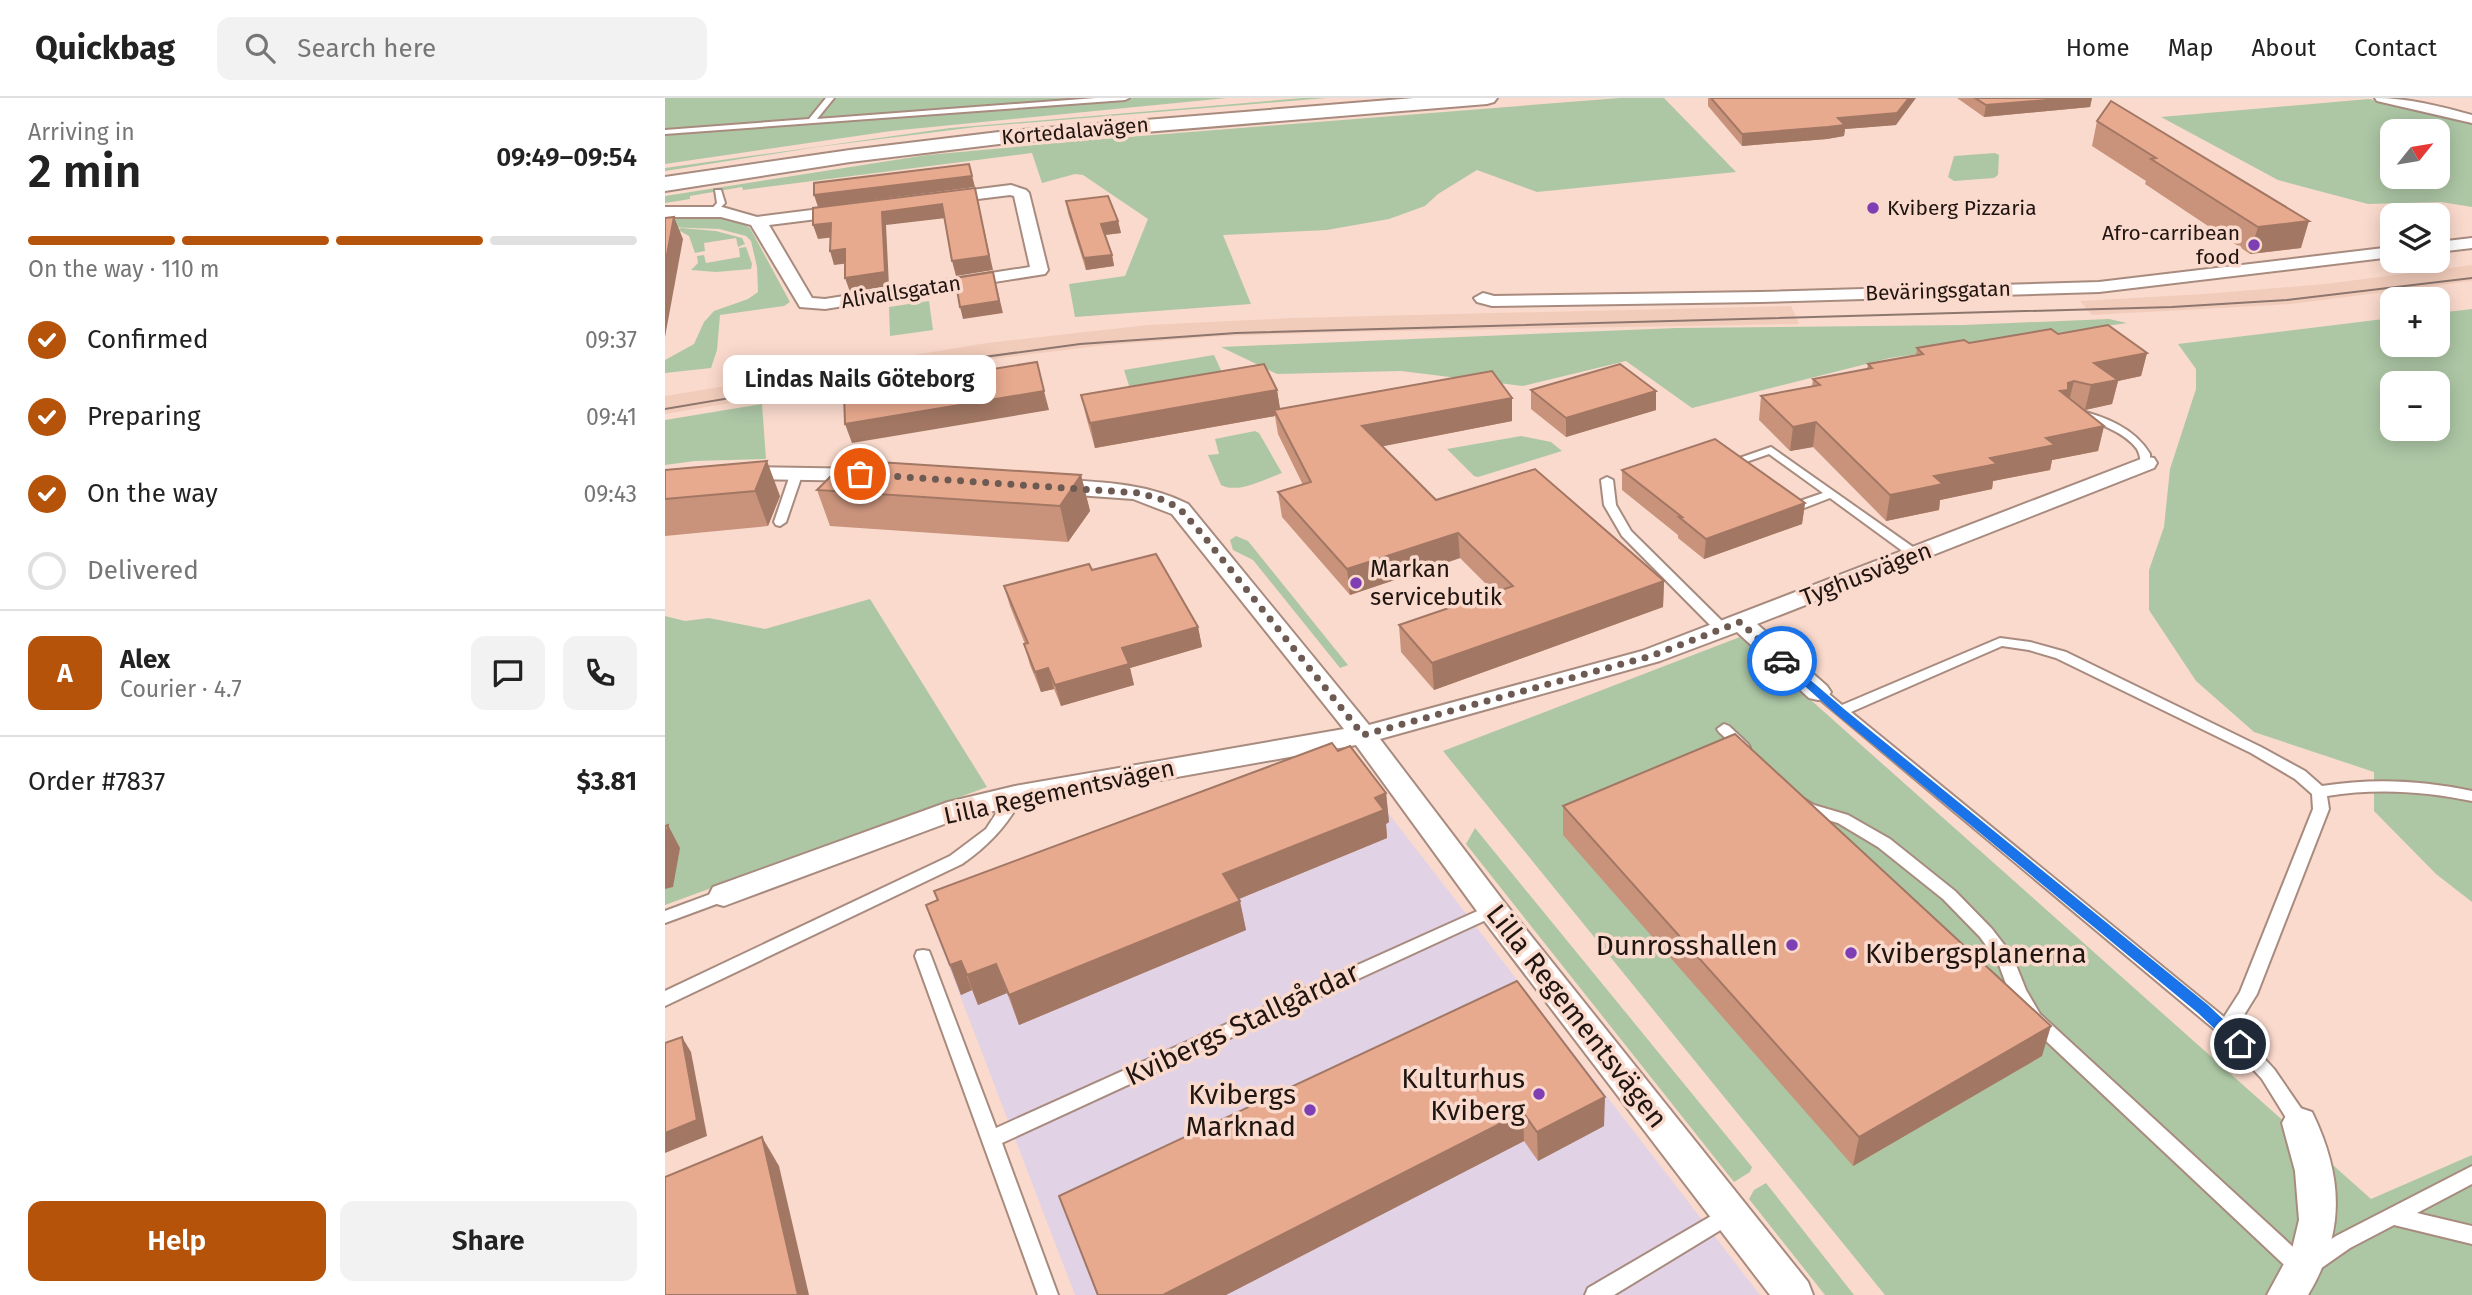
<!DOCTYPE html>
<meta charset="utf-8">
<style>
:root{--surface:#fff;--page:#f2f2f2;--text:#222;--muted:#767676;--line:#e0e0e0;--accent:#b45309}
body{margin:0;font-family:"Fira Sans",sans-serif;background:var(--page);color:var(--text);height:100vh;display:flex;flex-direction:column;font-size:26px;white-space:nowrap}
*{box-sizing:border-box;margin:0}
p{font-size:23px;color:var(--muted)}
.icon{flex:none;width:38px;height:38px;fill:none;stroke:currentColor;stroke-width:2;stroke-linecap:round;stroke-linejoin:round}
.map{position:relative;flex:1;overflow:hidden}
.side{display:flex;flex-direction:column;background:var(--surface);width:665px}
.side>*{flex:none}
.needle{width:46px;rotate:60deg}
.buttons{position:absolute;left:1715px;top:21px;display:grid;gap:14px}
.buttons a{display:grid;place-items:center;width:70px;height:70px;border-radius:14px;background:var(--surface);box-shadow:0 4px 18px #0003;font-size:35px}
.pin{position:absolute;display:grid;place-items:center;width:60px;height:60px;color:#fff;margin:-30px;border:4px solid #fff;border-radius:50%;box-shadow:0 2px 7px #0007}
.courier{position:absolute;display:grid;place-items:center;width:70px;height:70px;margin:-35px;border:5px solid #1a73e8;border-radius:50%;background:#fff;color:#222;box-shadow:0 2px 9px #0007}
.bubble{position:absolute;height:49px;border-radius:14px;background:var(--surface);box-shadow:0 4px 18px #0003;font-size:23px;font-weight:600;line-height:49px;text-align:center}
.overview em{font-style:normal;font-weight:600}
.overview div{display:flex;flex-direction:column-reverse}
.overview{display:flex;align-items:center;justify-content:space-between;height:119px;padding:0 28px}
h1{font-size:46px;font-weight:600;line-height:52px}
.bar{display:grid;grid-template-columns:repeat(4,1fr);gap:10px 7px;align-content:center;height:84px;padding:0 28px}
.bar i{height:9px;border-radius:5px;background:var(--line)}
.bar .active{background:var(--accent)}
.bar p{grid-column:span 4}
.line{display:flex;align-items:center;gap:18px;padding:0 28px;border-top:2px solid var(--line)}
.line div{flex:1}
.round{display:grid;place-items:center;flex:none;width:74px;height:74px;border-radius:14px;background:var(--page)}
ol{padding:0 28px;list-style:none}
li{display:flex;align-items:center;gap:21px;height:77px}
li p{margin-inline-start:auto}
li .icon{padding:7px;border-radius:50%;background:var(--accent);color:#fff;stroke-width:4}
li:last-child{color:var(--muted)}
li i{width:38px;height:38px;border:4px solid var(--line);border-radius:50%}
.cta{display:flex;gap:14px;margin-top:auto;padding:14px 28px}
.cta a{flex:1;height:80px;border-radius:14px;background:var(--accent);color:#fff;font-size:28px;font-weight:600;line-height:80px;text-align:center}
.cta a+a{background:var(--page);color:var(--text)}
header{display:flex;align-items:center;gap:42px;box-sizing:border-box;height:98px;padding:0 35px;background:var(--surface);border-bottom:2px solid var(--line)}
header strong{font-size:33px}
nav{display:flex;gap:38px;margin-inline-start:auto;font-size:24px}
.search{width:490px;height:63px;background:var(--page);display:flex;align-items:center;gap:18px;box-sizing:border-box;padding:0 24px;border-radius:14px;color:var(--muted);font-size:26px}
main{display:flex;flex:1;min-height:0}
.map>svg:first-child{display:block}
.commercial{fill:#e1d2e5}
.built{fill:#f2ccbb}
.green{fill:#adc7a5;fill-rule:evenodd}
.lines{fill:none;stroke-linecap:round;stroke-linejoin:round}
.service-casing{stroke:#a88b7f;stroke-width:4}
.minor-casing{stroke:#a88b7f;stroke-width:4}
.secondary-casing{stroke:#a88b7f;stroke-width:4}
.service{fill:#fff;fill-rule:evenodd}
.minor{fill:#fff;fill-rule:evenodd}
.secondary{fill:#fff;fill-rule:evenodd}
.tram{stroke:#8c766e;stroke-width:2}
.wall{fill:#c8927b}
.shaded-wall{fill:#a27764}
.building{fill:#e8aa8f;stroke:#a27764;stroke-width:2}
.route{fill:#1a73e8}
.done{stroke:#6c5a53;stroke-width:7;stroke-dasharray:0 12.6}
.poi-dot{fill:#7f3fb4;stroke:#fadacd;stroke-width:2.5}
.labels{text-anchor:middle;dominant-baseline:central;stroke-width:7;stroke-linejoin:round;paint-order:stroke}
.far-street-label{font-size:21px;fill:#201511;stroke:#fadacd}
.far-poi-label{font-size:21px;fill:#201511;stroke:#fadacd;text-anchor:start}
.poi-label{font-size:24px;fill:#201511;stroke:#fadacd;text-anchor:start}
.street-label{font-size:24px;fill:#201511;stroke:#fadacd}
.near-poi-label{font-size:28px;fill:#201511;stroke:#fadacd;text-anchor:end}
.near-street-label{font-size:28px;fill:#201511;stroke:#fadacd}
</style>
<header>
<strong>Quickbag</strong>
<div class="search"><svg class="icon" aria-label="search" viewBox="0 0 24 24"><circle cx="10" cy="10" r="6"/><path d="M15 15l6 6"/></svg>Search here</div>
<nav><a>Home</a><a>Map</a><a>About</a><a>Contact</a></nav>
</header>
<main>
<section class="side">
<div class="overview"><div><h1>2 min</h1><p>Arriving in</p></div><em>09:49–09:54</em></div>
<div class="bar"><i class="active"></i><i class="active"></i><i class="active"></i><i></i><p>On the way · 110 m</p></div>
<ol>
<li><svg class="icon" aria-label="check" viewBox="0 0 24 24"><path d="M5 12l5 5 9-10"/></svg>Confirmed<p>09:37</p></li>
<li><svg class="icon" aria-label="check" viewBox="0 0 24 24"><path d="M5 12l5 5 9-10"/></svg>Preparing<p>09:41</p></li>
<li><svg class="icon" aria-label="check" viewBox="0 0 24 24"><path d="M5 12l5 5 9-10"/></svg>On the way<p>09:43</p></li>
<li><i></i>Delivered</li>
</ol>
<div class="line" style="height:126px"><b class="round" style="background:var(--accent);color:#fff">A</b><div><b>Alex</b><p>Courier · 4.7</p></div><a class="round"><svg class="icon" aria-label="chat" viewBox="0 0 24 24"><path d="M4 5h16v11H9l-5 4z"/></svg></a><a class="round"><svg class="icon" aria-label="phone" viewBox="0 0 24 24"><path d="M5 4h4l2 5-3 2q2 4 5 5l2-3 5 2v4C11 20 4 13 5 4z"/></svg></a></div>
<div class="line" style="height:91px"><div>Order #7837</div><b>$3.81</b></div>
<div class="cta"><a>Help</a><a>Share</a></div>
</section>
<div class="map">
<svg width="1807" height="1197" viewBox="0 0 1807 1197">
<rect width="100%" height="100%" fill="#fadacd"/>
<path class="commercial" d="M684,664L1095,1197H410L268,827Z"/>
<g class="built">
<path d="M1807,167V183L1626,206L1427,217L1415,203L1539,196L1660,186Z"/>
<path d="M1126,208L1134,226L680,234L559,238L441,247L319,262L0,316V298L322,245L483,227L626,220Z"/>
</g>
<g class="green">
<path d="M0,0H562L226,33L0,66Z"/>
<path d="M638,0H661L311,29L152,49L0,73V70L285,30Z"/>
<path d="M747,0H780L412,29L0,82V79L174,53L353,32Z"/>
<path d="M955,0H999L1071,74L872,94L812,72L773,96L760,108L724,121L662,132L558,137L586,206L410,219L404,186L460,178L483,121L418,77L410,76L377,85L367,55L78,92L77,89L25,98V101L0,105V98L262,57L425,42Z"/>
<path d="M1704,1L1766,12L1807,26V109L1776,104L1703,106L1613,82L1496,19ZM1727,33H1773V79H1727Z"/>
<path d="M1330,55L1334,57L1333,77L1329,80L1289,83L1283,79L1289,58Z"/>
<path d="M42,116L70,121L85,130L125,204L119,208L55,217L52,252L46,270L0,275V262L29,246L39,224L49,213L83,201L93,194L92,169L86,143L81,138L54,131L0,129V117Z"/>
<path d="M16,130L51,133L77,140L80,146L73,149L71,140L39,145L40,153L30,155L24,138L13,132Z"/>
<path d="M81,149L87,166L86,171L51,174L26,172L33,165L32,158L39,157L41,165L75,159L74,150Z"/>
<path d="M264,203L268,232L225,238L224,209Z"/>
<path d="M1807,211V804L1771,776L1709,713V674L1589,634L1531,583L1484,512V472L1499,429L1505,371L1531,291V271L1513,246L1727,220V247H1773V215ZM1727,285H1773V331H1727Z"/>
<path d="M1444,221L1462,225L1225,260L1027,310L961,263L858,288L736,273L612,276L556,249L1011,230L1298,227Z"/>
<path d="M549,257L560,281L467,297L459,272Z"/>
<path d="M97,306L101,361L30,363L0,367V322Z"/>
<path d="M590,333L594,335L617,375C600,381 573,396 556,387L543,357L554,356L550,341Z"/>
<path d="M856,338L886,344L897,353L813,379L809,378L782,351Z"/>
<path d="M571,438L583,443L683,567L675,570L588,462L568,452L565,442Z"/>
<path d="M205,501L322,689L0,807V518L20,523L44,520L100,531Z"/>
<path d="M1075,539L1706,1101L1807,1057V1197H1220L778,653Z"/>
<path d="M810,730L1087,1069L1085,1074L1069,1084L801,746Z"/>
<path d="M1101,1085L1189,1197H1160L1084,1101L1089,1092Z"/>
</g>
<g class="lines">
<defs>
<g id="service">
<path d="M161,0H169L152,21L431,0H464L460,2L0,36V32L144,21Z"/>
<path d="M50,92H56L60,105L49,116L45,113L52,105Z"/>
<path d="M1409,311C1438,318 1469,329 1485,356V367H1477C1475,362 1475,356 1472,351C1458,332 1427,323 1405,316V312Z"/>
<path d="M1106,349L1255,454L1257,457L1255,460H1247L1165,400L1134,412H1126L1117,403L1119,401H1127L1132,404L1158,395L1104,356L1078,365L1081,368L1075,371L1063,364Z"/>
<path d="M132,371L138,374L121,424L115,428L111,427L109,424L126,374Z"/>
<path d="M942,379L948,382L951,407L966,433L1062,528L1064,531L1062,534H1052L957,438L939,407L936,382Z"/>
<path d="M1335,540L1365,544L1401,554L1596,649L1640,673L1657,688C1708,680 1756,682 1807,693V703C1758,693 1711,690 1662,698L1664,711L1592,896L1571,930L1609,971L1642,1019L1644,1025L1642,1031L1635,1033L1628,1031L1597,981L1555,936L1146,594L1153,590L1158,591L1177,607ZM1337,548L1364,552L1391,560L1586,655L1630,681L1647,696L1648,711L1575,894L1559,919L1186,614Z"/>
<path d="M1059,626L1064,628L1083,646L1085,649L1083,652H1073L1054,634L1052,631Z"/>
<path d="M350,693L355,694L358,698C342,728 324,747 297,766L0,908V893L285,758L321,731L345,694Z"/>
<path d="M1139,701L1149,707L1183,717L1225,741L1290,793L1327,831L1347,857L1361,892L1375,916L1639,1159L1671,1138L1807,1068V1086L1752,1115L1807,1128V1146L1729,1127L1685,1150L1645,1178L1638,1180L1631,1178L1363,926L1344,894L1333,864L1315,839L1278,801L1213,749L1173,725L1139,715L1131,706L1134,702Z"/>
<path d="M59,791L65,793L67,797L65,801L0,825V813Z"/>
<path d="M828,806L834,808L836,812L834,816L337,1045L393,1197H373L250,858L252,853L258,852L264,853L266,858L331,1030Z"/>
<path d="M1065,1107L1072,1110L1075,1116L1072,1122L949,1197H920L923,1190Z"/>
</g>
<g id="minor">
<path d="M1710,0C1744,0 1774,8 1807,17V25L1712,3Z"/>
<path d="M346,87L361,92L364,95L383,172L380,176L160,211L135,209L86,127L56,119H0V109H57L92,119ZM345,97L349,98L365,169L160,201L147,200L104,127Z"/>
<path d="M1807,140V150L1773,154V144Z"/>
<path d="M1727,149V159L1434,194L1095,204L827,208L812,204L809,200L818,195L829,198L1095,194L1434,184Z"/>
<path d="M1481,359L1489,360L1492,365L1489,370L1092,526L1162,588L1166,594L1162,600L1153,602L1144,600L1072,534L995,563L715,641L839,804L1143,1184L1148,1197H1105L817,820L691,647L350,708L290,722L59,808L48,805L44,797L48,789L283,704L350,688L679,631L507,416L468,401L384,395L376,393L373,388L376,383L384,381C432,384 479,384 523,406L704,627L977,553Z"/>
<path d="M85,369L206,371L214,372L217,377L214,382L206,383L85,381L0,389V377Z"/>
<path d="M1635,1010L1647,1014C1679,1080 1680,1135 1643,1197H1602L1627,1151L1634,1122L1630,1073L1617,1025L1623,1014Z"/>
</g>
<path id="secondary" d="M749,0H832L829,4L822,6L334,46L185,64L0,93V79L185,52L334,34Z"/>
</defs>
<use href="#service" class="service-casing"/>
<use href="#minor" class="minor-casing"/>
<use href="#secondary" class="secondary-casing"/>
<use href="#service" class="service"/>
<use href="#minor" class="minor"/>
<use href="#secondary" class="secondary"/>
<path class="tram" d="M0,311L267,266L415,246L571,235L1507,209L1622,202L1807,180"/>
</g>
<g class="wall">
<path d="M1043,0H1046L1231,27L1180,31L1179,38L1162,41L1077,48L1043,8Z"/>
<path d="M1292,0H1427L1425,9L1319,19Z"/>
<path d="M1432,23L1636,150L1585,156L1480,86L1481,83L1427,48Z"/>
<path d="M401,103L453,123L456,135L440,137L447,157L449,168L421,172L403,115Z"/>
<path d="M1393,236L1482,255L1476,278L1453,283L1447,306L1420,312L1417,311L1439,328L1433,353L1387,362L1385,372L1328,383L1327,391L1275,402L1274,412L1221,423L1148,349L1125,353L1094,322L1096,298L1147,288L1148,281L1202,271L1203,266L1251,257L1252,250Z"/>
<path d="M612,292L615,311L847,300V323L717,348L771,402L999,483L998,509L769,592L736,554L734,527L829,494L795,460L685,497L617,419L613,394L638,387L613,336L610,318L430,350L422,322L416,297Z"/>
<path d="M866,292L991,293V312L901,339L866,311Z"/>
<path d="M0,372L115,398L103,428L0,438Z"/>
<path d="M957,372L1140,405L1137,426L1039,461L1013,440V437L957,392Z"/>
<path d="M416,377L425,413L403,444L165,428L152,392Z"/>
<path d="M427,472L533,529L537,549L465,570L469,587L396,608L389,591L376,594L365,567L359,546H360L345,508L339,488Z"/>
<path d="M721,695L724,724L721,726L722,740L574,801L581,832L354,927L342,895L313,907L307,892L296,897L261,807Z"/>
<path d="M898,708L1377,958L1188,1068L898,737Z"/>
<path d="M852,883L939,1028L873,1063L859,1043L561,1197H432L394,1098Z"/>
</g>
<g class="shaded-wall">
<path d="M1244,0H1251L1231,27L1180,31L1179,38L1162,41L1077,48V36Z"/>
<path d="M1406,0H1427L1425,9L1319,19L1321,7Z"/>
<path d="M304,66L310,89L153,109L149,97Z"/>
<path d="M313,104L328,172L291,178L287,163Z"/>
<path d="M277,106L281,120L221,127L224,188L185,194L180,180L217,114Z"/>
<path d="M9,119L18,141L0,239V167Z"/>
<path d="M453,123L456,135L439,137L436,126Z"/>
<path d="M1644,123L1636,150L1585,156L1593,129Z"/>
<path d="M166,125L170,139L153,141L148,127Z"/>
<path d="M180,151L185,165L169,167L165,153Z"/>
<path d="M447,157L449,168L421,172L419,160Z"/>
<path d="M328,174L338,215L298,221L295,209Z"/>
<path d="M1482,255L1476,278L1453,283L1447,306L1420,312L1426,287L1429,265Z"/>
<path d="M1409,283L1403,307L1395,293L1403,285Z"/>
<path d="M612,292L616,317L609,312L610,318L430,350L425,325Z"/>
<path d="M379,293L384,312L187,345L180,326Z"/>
<path d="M991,293V312L901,339V320Z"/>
<path d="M847,300V323L699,352L697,328Z"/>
<path d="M1151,324L1148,349L1125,353L1128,329Z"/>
<path d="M1439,328L1433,353L1387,362L1385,372L1328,383L1327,391L1275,402L1274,412L1221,423L1225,397L1269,378L1325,360L1381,340Z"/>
<path d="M102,363L115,398L103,428L90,393Z"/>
<path d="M416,377L425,413L403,444L395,408Z"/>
<path d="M1140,405L1137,426L1039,461L1041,441Z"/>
<path d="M793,435L795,460L685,497L682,471Z"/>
<path d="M999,483L998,509L769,592L767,565Z"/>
<path d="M533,529L537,549L465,570L469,587L396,608L390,587L457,550Z"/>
<path d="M383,570L389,591L376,594L370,574Z"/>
<path d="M721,695L724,724L721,726L722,740L564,805L558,776L710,700Z"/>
<path d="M3,727L15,750L8,789L0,791V744Z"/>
<path d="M575,803L581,832L354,927L344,897Z"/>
<path d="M296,863L307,892L296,897L285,867Z"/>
<path d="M331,866L342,895L313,907L302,877Z"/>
<path d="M1386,928L1377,958L1188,1068L1194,1039Z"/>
<path d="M17,939L26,954L42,1038L0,1055V1035Z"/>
<path d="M940,999L939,1028L873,1063L872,1034Z"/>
<path d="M858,1014L859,1043L561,1197H498Z"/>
<path d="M97,1039L114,1068L144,1197H133Z"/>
</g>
<g class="building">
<path d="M1046,0H1244L1232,15L1173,20L1180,27L1163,29L1077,36Z"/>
<path d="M1310,0H1406L1321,7Z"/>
<path d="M1446,3L1644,123L1593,129L1486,61L1491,60L1432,23Z"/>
<path d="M304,66L307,78L149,97V85Z"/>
<path d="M310,90L324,158L287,163L277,106L217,114L220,174L180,180V151L165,153L166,125L148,127V110Z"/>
<path d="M443,98L453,123L436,126L447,157L419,160L401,103Z"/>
<path d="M9,119L0,167V120Z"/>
<path d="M328,174L334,203L295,209L290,180Z"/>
<path d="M1443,227L1482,255L1429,265L1453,282L1426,287L1409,283L1403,285V292L1395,293L1439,328L1381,340L1390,347L1325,360L1332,366L1269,378L1278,386L1225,397L1151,324L1128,329L1096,298L1155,287L1148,281L1207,270L1203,266L1258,256L1252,250L1299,242L1304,245L1386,231L1393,236Z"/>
<path d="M372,264L379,293L180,326L179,295Z"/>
<path d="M599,266L612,292L425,325L416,297Z"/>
<path d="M955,266L991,293L901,320L866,292Z"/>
<path d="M827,273L847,300L697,328L771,402L870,371L999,483L767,565L734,527L848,488L793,435L682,471L613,394L646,384L609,312Z"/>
<path d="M1050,341L1140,405L1041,441L1014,419H1017L957,372Z"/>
<path d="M182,362L416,377L395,408L152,392Z"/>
<path d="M102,363L90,393L0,401V372Z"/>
<path d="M491,456L533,529L457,550L464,566L390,587L383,570L370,574L359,546L363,545L339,488L424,466L427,472Z"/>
<path d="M1070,636L1386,928L1194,1039L898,708Z"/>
<path d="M667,645L673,653L685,648L721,695L710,700L719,712L558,776L575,803L344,897L331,866L302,877L296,863L285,867L261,807L273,802L269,793Z"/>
<path d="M3,727L0,744V728Z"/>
<path d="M852,883L940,999L872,1034L858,1014L498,1197H433L394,1098Z"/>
<path d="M17,939L32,1022L0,1035V945Z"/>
<path d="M97,1039L133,1197H0V1079Z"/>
</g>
<path class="route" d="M1114,561H1121L1179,611L1543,907L1580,942L1582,946L1580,950H1570L1533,915L1171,616L1114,565Z"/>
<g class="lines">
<path class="done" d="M195,376L474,395L499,402L515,411L537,436L698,637L986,558L1075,524L1117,563"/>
</g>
<g class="poi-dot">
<circle cx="1208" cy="110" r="7"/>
<circle cx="1589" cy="147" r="7"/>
<circle cx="691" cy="485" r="7"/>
<circle cx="1127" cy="847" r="7"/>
<circle cx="1186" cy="855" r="7"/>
<circle cx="874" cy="996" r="7"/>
<circle cx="645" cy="1012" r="7"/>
</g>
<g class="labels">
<g class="far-street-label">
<text transform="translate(410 33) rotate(-5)">Kortedalavägen</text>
<text transform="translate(1273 193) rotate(-2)">Beväringsgatan</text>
<text transform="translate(236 194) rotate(-9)">Alivallsgatan</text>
</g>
<g class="far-poi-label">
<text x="1222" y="110">Kviberg Pizzaria</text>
<text x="1575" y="135" text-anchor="end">Afro-carribean<tspan x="1575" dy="24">food</tspan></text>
</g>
<g class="poi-label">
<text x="705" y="471">Markan<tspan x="705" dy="28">servicebutik</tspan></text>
</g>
<g class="street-label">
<text transform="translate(1201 476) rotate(-21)">Tyghusvägen</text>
<text transform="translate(394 694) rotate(-12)">Lilla Regementsvägen</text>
</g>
<g class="near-poi-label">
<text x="1113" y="847">Dunrosshallen</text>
<text x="1200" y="855" text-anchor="start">Kvibergsplanerna</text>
<text x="860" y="980">Kulturhus<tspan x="860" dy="32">Kviberg</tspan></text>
<text x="631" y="996">Kvibergs<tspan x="631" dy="32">Marknad</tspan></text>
</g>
<g class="near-street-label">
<text transform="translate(912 918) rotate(52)">Lilla Regementsvägen</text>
<text transform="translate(577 926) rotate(-25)">Kvibergs Stallgårdar</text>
</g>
</g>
</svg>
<div class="buttons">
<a><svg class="needle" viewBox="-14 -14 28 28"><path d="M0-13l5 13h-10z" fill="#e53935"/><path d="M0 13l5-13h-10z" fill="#767676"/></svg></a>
<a><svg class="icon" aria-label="layers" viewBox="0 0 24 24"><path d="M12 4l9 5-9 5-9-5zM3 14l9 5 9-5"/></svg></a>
<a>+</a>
<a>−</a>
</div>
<div class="pin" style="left:195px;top:376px;background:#ea580c"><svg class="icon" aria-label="bag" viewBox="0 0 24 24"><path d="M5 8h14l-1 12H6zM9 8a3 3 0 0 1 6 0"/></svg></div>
<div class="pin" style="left:1575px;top:946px;background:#1f2937"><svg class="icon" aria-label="home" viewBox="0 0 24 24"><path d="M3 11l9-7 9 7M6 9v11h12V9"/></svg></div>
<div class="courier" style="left:1117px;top:563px"><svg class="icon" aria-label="car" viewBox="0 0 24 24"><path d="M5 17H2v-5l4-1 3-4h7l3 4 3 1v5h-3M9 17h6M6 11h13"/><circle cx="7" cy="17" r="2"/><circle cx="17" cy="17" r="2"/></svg></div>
<div class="bubble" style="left:58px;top:257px;width:273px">Lindas Nails Göteborg</div>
</div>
</main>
